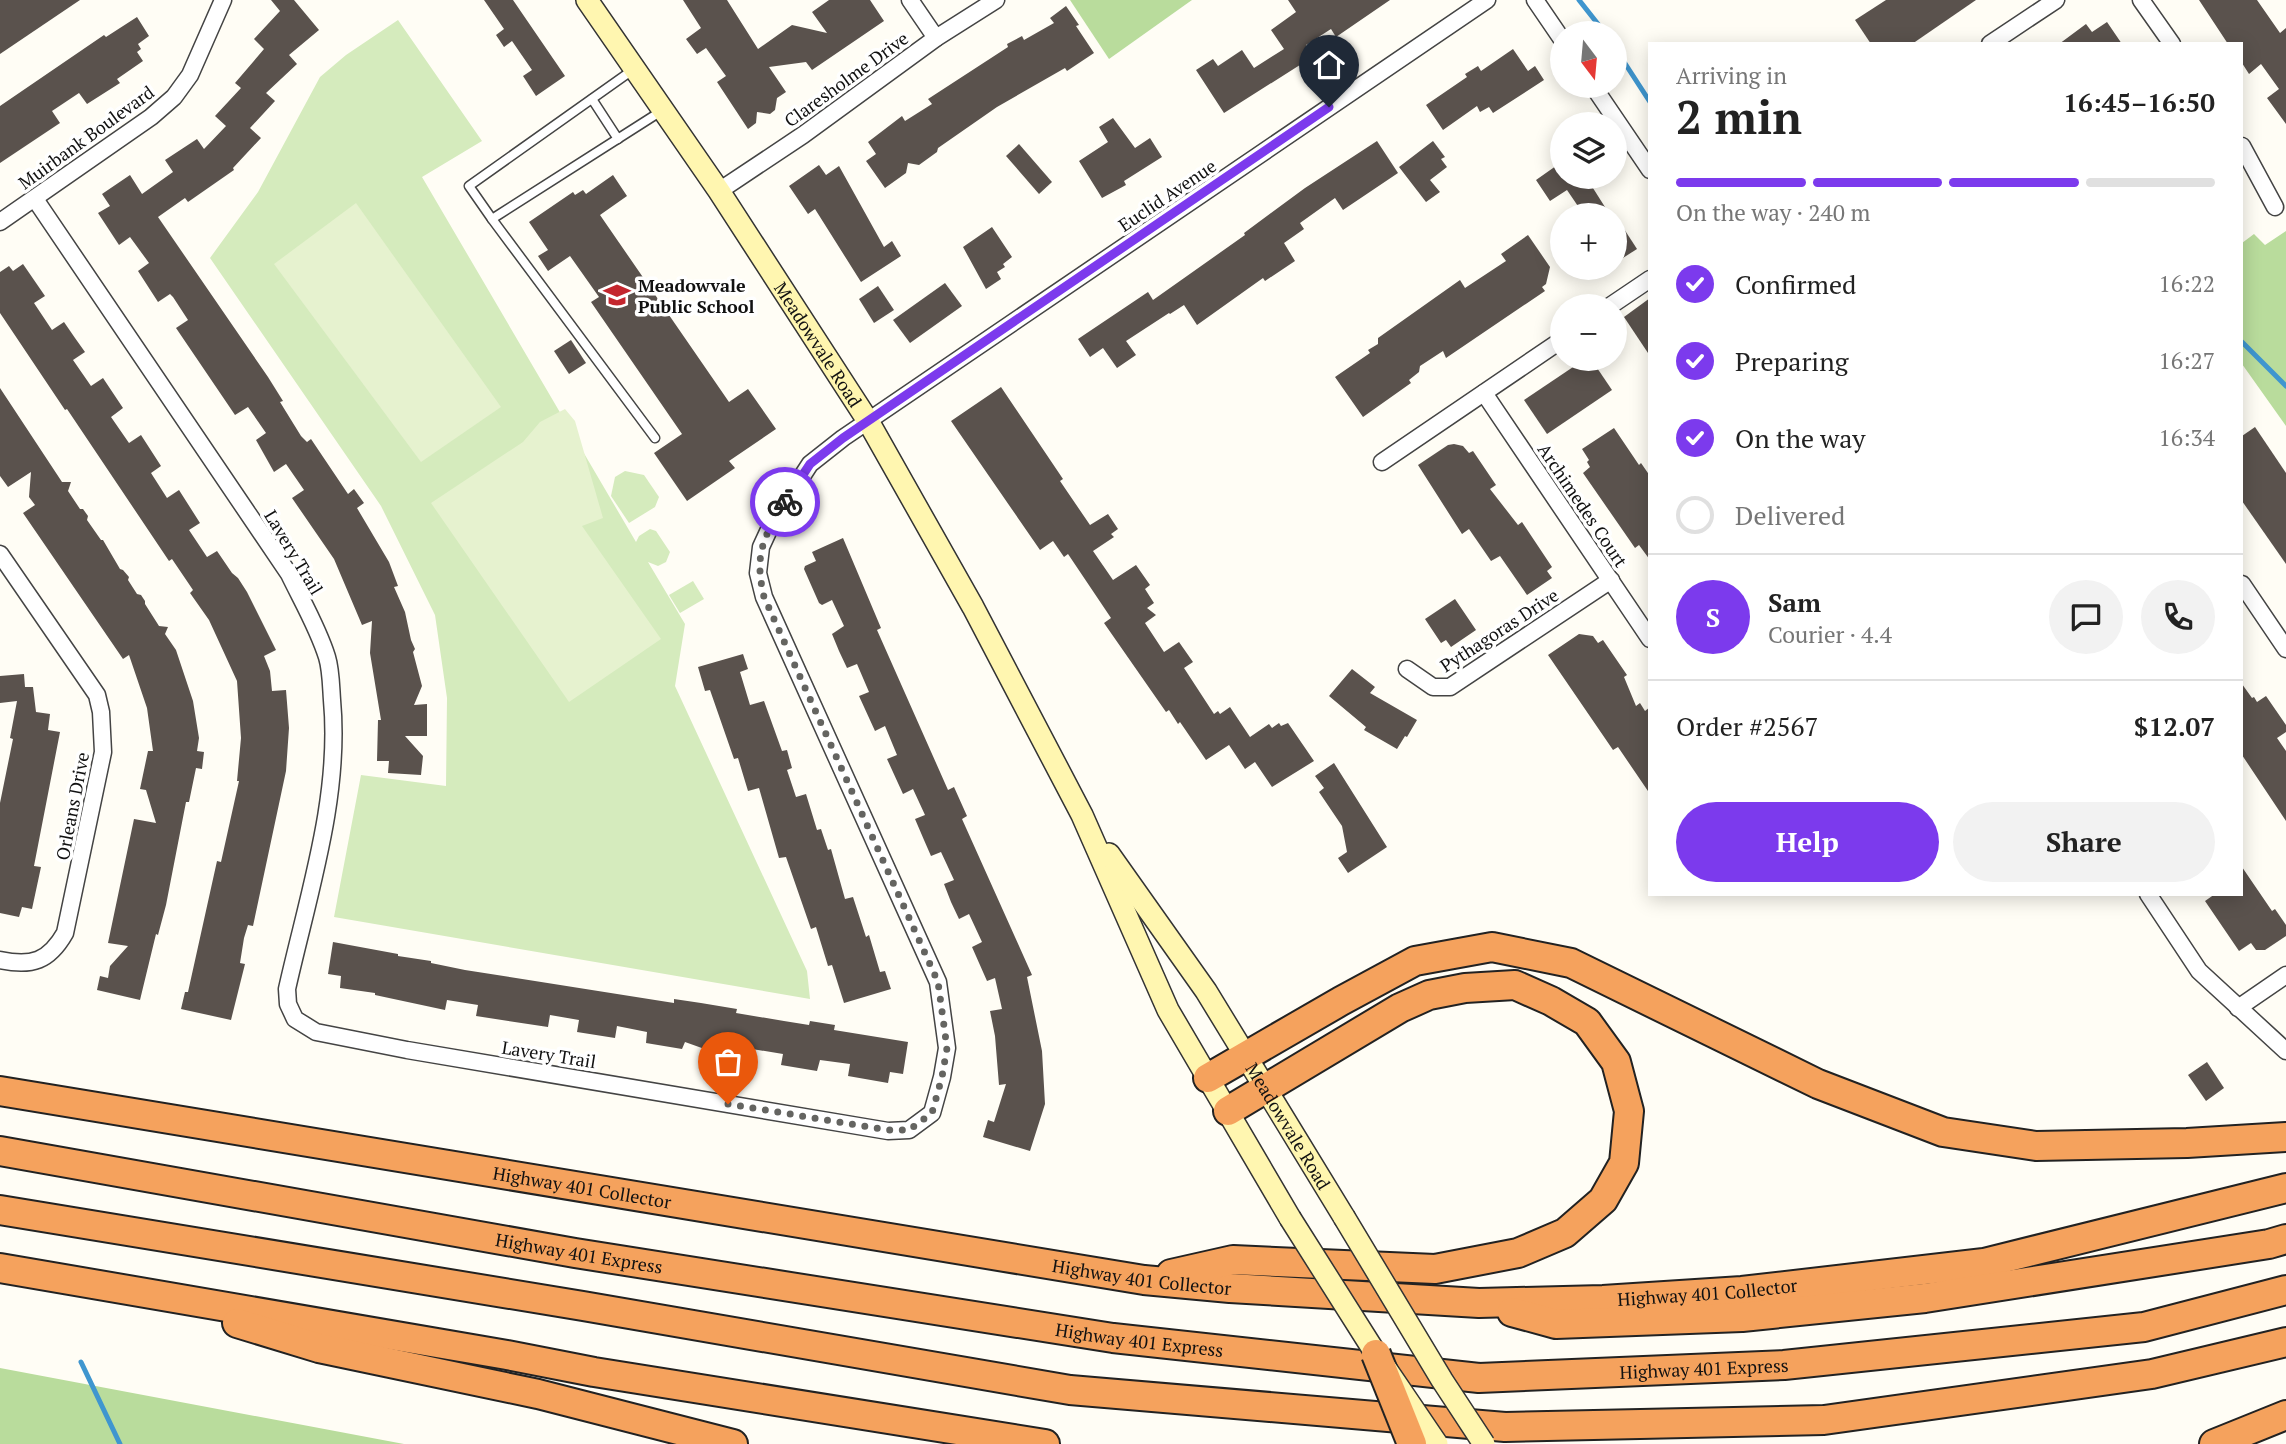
<!DOCTYPE html>
<meta charset="utf-8">
<style>
:root{--surface:#fff;--page:#f2f2f2;--text:#222;--muted:#767676;--line:#e0e0e0;--accent:#7c3aed}
body{margin:0;font-family:"PT Serif",serif;background:var(--page);color:var(--text);height:100vh;display:flex;flex-direction:column;font-size:26px;white-space:nowrap}
*{box-sizing:border-box;margin:0}
p{font-size:23px;color:var(--muted)}
.icon{flex:none;width:38px;height:38px;fill:none;stroke:currentColor;stroke-width:2;stroke-linecap:round;stroke-linejoin:round}
.map{position:relative;flex:1;overflow:hidden}
.details{position:absolute;left:1648px;top:42px;width:595px;height:854px;display:flex;flex-direction:column;background:var(--surface);border-radius:0px;box-shadow:0 4px 18px #0003}
.details>*{flex:none}
.needle{width:46px;rotate:164deg}
.controls{position:absolute;left:1550px;top:21px;display:grid;gap:14px}
.controls a{display:grid;place-items:center;width:77px;height:77px;border-radius:50%;background:var(--surface);box-shadow:0 4px 18px #0003;font-size:35px}
.pin{position:absolute;display:grid;place-items:center;width:60px;height:60px;color:#fff;margin:-72px -30px;border-radius:50% 50% 50% 0;rotate:-45deg;box-shadow:0 0 7px #0007}
.pin .icon{rotate:45deg}
.courier{position:absolute;display:grid;place-items:center;width:70px;height:70px;margin:-35px;border:5px solid #7c3aed;border-radius:50%;background:#fff;color:#222;box-shadow:0 2px 9px #0007}
.overview em{font-style:normal;font-weight:700}
.overview div{display:flex;flex-direction:column-reverse}
.overview{display:flex;align-items:center;justify-content:space-between;height:119px;padding:0 28px}
h1{font-size:46px;font-weight:700;line-height:52px}
.bar{display:grid;grid-template-columns:repeat(4,1fr);gap:10px 7px;align-content:center;height:84px;padding:0 28px}
.bar i{height:9px;border-radius:5px;background:var(--line)}
.bar .on{background:var(--accent)}
.bar p{grid-column:span 4}
.line{display:flex;align-items:center;gap:18px;padding:0 28px;border-top:2px solid var(--line)}
.line div{flex:1}
.round{display:grid;place-items:center;flex:none;width:74px;height:74px;border-radius:37px;background:var(--page)}
ol{padding:0 28px;list-style:none}
li{display:flex;align-items:center;gap:21px;height:77px}
li p{margin-inline-start:auto}
li .icon{padding:7px;border-radius:50%;background:var(--accent);color:#fff;stroke-width:4}
li:last-child{color:var(--muted)}
li i{width:38px;height:38px;border:4px solid var(--line);border-radius:50%}
.primary-button{display:flex;gap:14px;margin-top:auto;padding:14px 28px}
.primary-button a{flex:1;height:80px;border-radius:42px;background:var(--accent);color:#fff;font-size:28px;font-weight:700;line-height:80px;text-align:center}
.primary-button a+a{background:var(--page);color:var(--text)}
.map>svg:first-child{display:block}
.green{fill:#d5ebbd}
.forest{fill:#b9dc9c}
.pitch{fill:#e6f2cf}
.lines{fill:none;stroke-linecap:round;stroke-linejoin:round}
.stream{stroke:#3f96cf;stroke-width:5}
.building{fill:#5a524d}
.service-casing{stroke:#444;stroke-width:11}
.minor-casing{stroke:#444;stroke-width:19}
.secondary-casing{stroke:#333;stroke-width:24}
.motorway-casing{stroke:#222;stroke-width:32}
.service{stroke:#fff;stroke-width:8}
.minor{stroke:#fff;stroke-width:16}
.secondary{stroke:#fff6b0;stroke-width:21}
.motorway{stroke:#f5a25d;stroke-width:28}
.secondary-bridge-casing{stroke:#333;stroke-width:24;stroke-linecap:butt}
.motorway-bridge-casing{stroke:#222;stroke-width:32;stroke-linecap:butt}
.secondary-bridge{stroke:#fff6b0;stroke-width:21}
.motorway-bridge{stroke:#f5a25d;stroke-width:28}
.done{stroke:#646461;stroke-width:7;stroke-dasharray:0 12.6}
.route{stroke:#7c3aed;stroke-width:9}
.labels{text-anchor:middle;dominant-baseline:central;stroke-width:7;stroke-linejoin:round;paint-order:stroke}
.street-label{font-size:18px;fill:#111;stroke:#fff}
.poi-label{font-size:18px;font-weight:bold;fill:#111;stroke:#fff;text-anchor:start}
</style>
<div class="map">
<svg width="2286" height="1444" viewBox="0 0 2286 1444">
<rect width="100%" height="100%" fill="#fffdf5"/>
<g class="green">
<path d="M398,20L482,141L422,177L636,542L639,536L650,529L656,531L670,552L666,562L658,566L648,562L685,624L675,686L807,971L810,999L334,917L361,775L446,786L447,698L435,615L381,506L210,258L258,192L320,77L346,55Z"/>
<path d="M625,471L644,475L659,497L655,507L629,523L611,496L615,477Z"/>
<path d="M693,581L704,599L680,613L669,595Z"/>
</g>
<g class="forest">
<path d="M1070,0H1192L1109,59Z"/>
<path d="M2286,231V426L2242,364V243L2254,234L2265,245Z"/>
<path d="M0,1368L404,1444H0Z"/>
</g>
<g class="pitch">
<path d="M356,203L501,407L421,462L274,264Z"/>
<path d="M565,409L575,421L603,518L582,526L661,639L569,702L431,503L523,442L540,422Z"/>
</g>
<g class="lines">
<g class="stream">
<path d="M1579,0L1605,33"/>
<path d="M1615,48L1650,102"/>
<path d="M2242,342L2286,386"/>
<path d="M81,1362L120,1444"/>
</g>
</g>
<g class="building">
<path d="M0,0H80L0,54Z"/>
<path d="M271,0H294L319,30L289,55L297,64L266,93L275,101L250,128L261,138L233,168L234,170L188,202L185,198L158,217L268,377L283,401L280,402L301,436L307,442L311,439L348,494L354,489L364,503L357,508L389,562L398,586L394,587L405,612L411,640L415,649L413,652L422,686L414,705L427,704V736H405L423,756L421,775L388,773L389,761H377L378,720H381L370,653L372,621L362,625L334,559L292,498L304,490L286,464L274,472L256,440L266,433L248,407L235,415L176,328L188,320L173,297L170,294L158,302L138,271L149,263L130,237L119,245L98,213L110,206L102,194L130,175L142,194L173,172L165,160L197,139L204,149L226,126L215,116L241,88L235,83L264,49L254,39L280,11Z"/>
<path d="M484,0H513L565,76L536,96L523,76L532,70L512,41L504,47L496,35L504,29Z"/>
<path d="M683,0H727L758,49L792,25L827,33L812,12L829,0H870L884,21L812,70L806,62L769,67L786,92L777,98L775,110L770,114L757,112L756,123L748,129L717,82L726,76L723,72L706,48L697,54L686,39L701,28Z"/>
<path d="M1288,0H1390L1336,37L1331,29L1306,45L1311,53L1301,60L1303,63L1224,113L1196,70L1213,59L1218,66L1242,50L1254,68L1284,49L1271,30L1296,12Z"/>
<path d="M1886,0H1976L1912,44H1871L1855,20Z"/>
<path d="M2199,0H2257L2280,33L2286,28V124L2267,98L2279,89L2261,64L2249,74L2242,63V44H2228Z"/>
<path d="M1066,6L1079,25L1076,26L1094,53L1067,71L1065,68L997,107L938,148L937,152L919,165L908,163L906,173L885,188L866,161L876,154L868,142L902,116L905,121L932,104L928,99L1008,47L1007,44L1022,36L1024,40L1054,23L1050,18Z"/>
<path d="M137,17L149,36L138,44L141,49L137,52L143,61L117,79L120,83L87,104L79,93L52,111L60,123L0,163V106L104,35L106,37Z"/>
<path d="M2107,22L2122,44H2059L2086,24L2092,32Z"/>
<path d="M1513,49L1528,71L1535,66L1544,80L1493,113L1489,107L1480,112L1477,106L1443,130L1426,105L1467,77L1465,74L1478,66L1481,71Z"/>
<path d="M1113,118L1135,148L1150,138L1162,157L1124,181L1126,185L1102,198L1079,161L1108,142L1099,127Z"/>
<path d="M1377,141L1398,173L1343,210L1335,198L1300,223L1304,229L1284,243L1295,261L1265,281L1263,278L1197,325L1184,305L1170,314L1169,313L1126,341L1136,355L1117,368L1103,348L1090,357L1078,339L1148,292L1153,300L1245,235L1244,233L1305,188Z"/>
<path d="M1433,141L1445,157L1441,159L1447,167L1430,180L1440,192L1426,202L1399,167Z"/>
<path d="M1019,144L1052,182L1039,194L1006,156Z"/>
<path d="M1563,161V177H1586L1610,215H1584L1567,190L1550,201L1536,180Z"/>
<path d="M819,165L826,175L839,166L884,247L892,241L901,256L861,282L815,209L808,214L789,186Z"/>
<path d="M613,175L627,196L600,215L729,402L748,389L776,429L729,461L735,468L687,501L654,453L682,434L591,302L599,297L570,256L548,271L538,256L548,250L529,222L573,192L575,195L583,190L586,194Z"/>
<path d="M1615,215L1637,249L1615,263Z"/>
<path d="M992,227L1012,257L1003,264L1005,267L997,272L1001,279L986,289L963,247Z"/>
<path d="M1528,235L1550,267L1546,284L1542,287L1545,291L1446,358L1443,351L1420,366L1419,372L1409,380L1411,383L1363,417L1335,377L1370,353L1368,350L1378,344V338L1460,280L1465,288L1506,261L1501,254Z"/>
<path d="M23,264L45,296L34,303L52,330L64,322L75,338L85,352L73,360L91,386L103,378L123,408L111,417L129,443L141,435L161,466L151,473L167,498L179,490L200,523L189,530L207,557L217,551L232,573L238,578L247,592L276,650L264,656L270,671L272,691L286,690L289,728L286,771L253,926L248,925L244,938L240,963L245,964L231,1020L181,1009L185,992H188L217,861L221,862L239,781H237L241,738L237,681L209,620L190,593L193,590L172,559L169,561L67,409L65,410L0,313V272L9,266L13,271Z"/>
<path d="M945,283L962,306L910,343L893,320Z"/>
<path d="M878,286L894,310L874,323L859,299Z"/>
<path d="M1650,298V356L1624,317Z"/>
<path d="M571,340L586,363L569,374L554,351Z"/>
<path d="M1585,359H1591L1612,390L1547,434L1524,400Z"/>
<path d="M1001,387L1063,479L1060,481L1090,525L1108,514L1118,529L1111,534L1114,537L1093,551L1113,580L1136,565L1150,585L1145,589L1154,603L1147,608L1156,615L1145,623L1164,652L1179,642L1193,662L1184,668L1214,714L1218,711L1220,714L1230,707L1250,737L1269,724L1272,728L1279,723L1281,726L1288,723L1314,761L1272,787L1255,762L1245,769L1229,745L1206,760L1180,722L1178,724L1169,710L1166,712L1104,623L1111,618L1068,554L1064,557L1053,541L1040,550L951,421Z"/>
<path d="M0,388L62,482H71L68,491L80,509H83L88,516L87,520L101,540H103L120,569L123,570L129,577L128,580L137,594L141,595L145,601V604L159,626L168,627L165,634L176,650L193,701L199,738L197,751L204,752L202,769L196,768L189,802H186L166,905L158,935L156,934L140,1000L97,990L100,976L108,978L110,966L128,946L108,943L134,819L156,823L146,790L140,789L148,751H153L147,708L129,655L123,659L23,513L35,505L29,497L31,472L8,487L0,476Z"/>
<path d="M2255,427L2286,473V564L2242,501V436Z"/>
<path d="M1614,428L1639,465L1641,463L1650,476V560L1639,545L1635,548L1583,473L1590,467L1587,462L1589,460L1582,449Z"/>
<path d="M1454,444L1463,446L1469,453L1473,451L1496,485L1490,489L1518,525L1522,522L1552,567L1547,571L1552,578L1527,595L1500,556L1491,561L1469,529L1462,534L1418,465L1448,445Z"/>
<path d="M843,538L881,628L877,630L948,790L954,787L967,816L962,819L1032,975L1027,977L1042,1051L1045,1104L1030,1151L983,1137L988,1120L994,1122L1006,1084L999,1085L995,1036L990,1011L1002,1009L995,978L987,981L972,947L982,942L969,914L959,919L951,902L944,884L954,880L941,852L931,856L924,840L915,819L925,815L913,789L903,794L887,759L897,755L885,726L875,731L859,696L869,692L857,664L847,668L839,651L832,634L844,626L832,600L822,605L819,603L804,569L805,566L816,561L812,552Z"/>
<path d="M1455,599L1476,630L1451,647L1446,640L1441,643L1425,619Z"/>
<path d="M1579,634L1593,636L1598,643L1603,640L1627,675L1624,677L1636,706L1640,703L1645,711L1650,707V794L1618,747L1613,750L1548,655Z"/>
<path d="M743,654L748,669L740,672L750,705L764,701L782,751L787,750L792,768L787,770L796,797L806,794L817,830L821,829L828,850L831,849L845,899L853,897L866,937L869,935L880,972L885,971L891,989L844,1003L832,965L828,966L816,927L811,929L786,857L779,858L759,788L748,791L738,758L734,759L710,690L705,691L698,667Z"/>
<path d="M1352,669L1375,687L1370,693L1417,720L1407,737L1405,736L1397,749L1364,730L1366,727L1329,696Z"/>
<path d="M24,674L25,687H33L36,712L50,714L48,730L60,732L34,866L41,867L32,909L22,907L19,917L0,913V803L13,739L10,738L17,701L0,703V676Z"/>
<path d="M2242,684L2252,698L2254,697L2257,702L2266,696L2286,725V732L2277,738L2286,751V821L2242,755Z"/>
<path d="M1334,763L1387,847L1348,873L1338,858L1347,852L1342,826L1319,792L1324,788L1315,776Z"/>
<path d="M2242,867L2272,911L2275,909L2286,925V936L2265,950H2256L2251,943L2239,951L2205,901L2215,894H2242Z"/>
<path d="M333,942L398,954V956L431,961V963L465,970L674,1003V999L701,1003L737,1009L736,1013L784,1021L809,1025L810,1021L835,1025L834,1030L908,1042L903,1074L890,1072L888,1083L848,1076L850,1064L820,1060L817,1071L781,1065L783,1054L752,1049L751,1060L734,1058L713,1054V1052L685,1042L682,1049L646,1043L647,1032L617,1026L615,1038L577,1032L579,1020L550,1015L548,1027L476,1016L478,1005L447,1000L445,1010L375,995V993L340,988L341,976L328,974Z"/>
<path d="M2207,1062L2224,1088L2206,1101L2188,1075Z"/>
</g>
<g class="lines">
<defs>
<g id="service">
<path d="M634,69L469,186L492,219L663,110"/>
<path d="M592,99L618,139"/>
<path d="M492,219L655,438"/>
</g>
<g id="minor">
<path d="M910,0L936,38"/>
<path d="M1535,0L1563,41"/>
<path d="M2141,0L2172,44"/>
<path d="M1990,44L2056,0"/>
<path d="M1593,86L1650,170"/>
<path d="M2242,146L2275,207"/>
<path d="M719,191L803,135L936,38L996,0"/>
<path d="M35,199L289,574C302,601 318,628 327,657C331,670 331,686 332,700C341,797 308,895 287,989L288,1004L295,1019L316,1032L407,1050L888,1131L909,1130L932,1113L942,1077L947,1048L938,982L764,597L758,573L761,547L773,521L810,464L843,438L1487,0"/>
<path d="M0,222L151,117L174,97L190,75L223,0"/>
<path d="M1610,306L1650,279"/>
<path d="M1484,393L1650,639"/>
<path d="M1382,462L1563,339"/>
<path d="M0,554L97,695L101,712L103,752L65,933C49,961 32,967 0,960"/>
<path d="M2242,584L2286,649"/>
<path d="M1407,669L1433,687H1450L1611,580"/>
<path d="M2148,894L2199,971L2286,1051"/>
<path d="M2238,1008L2286,975"/>
</g>
<g id="secondary">
<path id="s1" d="M587,0L719,191L868,421L973,607L1082,815L1168,1010L1290,1218"/>
<path id="s2" d="M1109,854L1206,991L1344,1217"/>
</g>
<g id="motorway">
<path d="M1208,1078L1341,1001L1415,961L1492,947L1571,963L1818,1084L1943,1132L2036,1146L2187,1143L2286,1137"/>
<path id="s3" d="M0,1091L1144,1280L1230,1288L1479,1303L1603,1300L1742,1291L1984,1263L2286,1188"/>
<path id="s4" d="M0,1151L575,1253L1113,1338L1479,1378L1784,1365L2144,1327L2286,1290"/>
<path d="M0,1210L583,1306L1070,1390L1505,1427L1824,1420L2152,1374L2286,1342"/>
<path d="M0,1268L507,1355L594,1372L1045,1444"/>
<path d="M1171,1274L1233,1260L1435,1269L1518,1253L1565,1233L1603,1200L1624,1163L1629,1111L1616,1062L1587,1022L1551,1001L1515,985L1465,988L1429,995L1400,1008L1228,1111"/>
<path d="M1512,1312L1556,1324L1742,1317L1925,1298L2269,1244L2286,1239"/>
<path d="M237,1323L319,1348L538,1394L733,1444"/>
<path d="M2214,1444L2286,1415"/>
</g>
</defs>
<use href="#service" class="service-casing"/>
<use href="#minor" class="minor-casing"/>
<use href="#secondary" class="secondary-casing"/>
<use href="#motorway" class="motorway-casing"/>
<use href="#service" class="service"/>
<use href="#minor" class="minor"/>
<use href="#secondary" class="secondary"/>
<use href="#motorway" class="motorway"/>
<defs>
<g id="secondary-bridge">
<path d="M1344,1217L1442,1380L1484,1444"/>
<path d="M1290,1218L1376,1354L1437,1444"/>
</g>
<path id="motorway-bridge" d="M1376,1354L1412,1444"/>
</defs>
<use href="#secondary-bridge" class="secondary-bridge-casing"/>
<use href="#motorway-bridge" class="motorway-bridge-casing"/>
<use href="#secondary-bridge" class="secondary-bridge"/>
<use href="#motorway-bridge" class="motorway-bridge"/>
</g>
<g class="lines">
<path class="done" d="M728,1104L888,1130H909L932,1113L942,1077L947,1048L938,982L764,597C754,555 763,537 785,502"/>
<path class="route" d="M785,502L810,464L843,438L1329,107"/>
</g>
<defs>
<symbol id="school-bare" viewBox="-9 -9 18 18"><path d="M0-5L7-2L0 1L-7-2ZM-4 1L0 2.5L4 1V4Q0 6-4 4Z" fill="#c4262e" stroke="#fff" stroke-width="2.5" paint-order="stroke"/></symbol>
</defs>
<g fill-rule="evenodd">
<use href="#school-bare" x="598" y="276" width="38" height="38"/>
</g>
<g class="labels">
<g class="street-label">
<text transform="translate(846 79) rotate(-36)">Claresholme Drive</text>
<text transform="translate(86 137) rotate(-36)">Muirbank Boulevard</text>
<text transform="translate(1167 195) rotate(-34)">Euclid Avenue</text>
<text stroke="none"><textPath href="#s1" startOffset="415">Meadowvale Road</textPath></text>
<text transform="translate(1583 505) rotate(56)">Archimedes Court</text>
<text transform="translate(294 552) rotate(59)">Lavery Trail</text>
<text transform="translate(1499 630) rotate(-33)">Pythagoras Drive</text>
<text transform="translate(72 806) rotate(-79)">Orleans Drive</text>
<text transform="translate(549 1054) rotate(9)">Lavery Trail</text>
<text stroke="none"><textPath href="#s2" startOffset="326">Meadowvale Road</textPath></text>
<text stroke="none"><textPath href="#s3" startOffset="590">Highway 401 Collector</textPath></text>
<text stroke="none"><textPath href="#s4" startOffset="588">Highway 401 Express</textPath></text>
<text stroke="none"><textPath href="#s3" startOffset="1157">Highway 401 Collector</textPath></text>
<text stroke="none"><textPath href="#s3" startOffset="1724">Highway 401 Collector</textPath></text>
<text stroke="none"><textPath href="#s4" startOffset="1155">Highway 401 Express</textPath></text>
<text stroke="none"><textPath href="#s4" startOffset="1722">Highway 401 Express</textPath></text>
</g>
<g class="poi-label">
<text x="638" y="285">Meadowvale<tspan x="638" dy="21">Public School</tspan></text>
</g>
</g>
</svg>
<div class="controls">
<a><svg class="needle" viewBox="-14 -14 28 28"><path d="M0-13l5 13h-10z" fill="#e53935"/><path d="M0 13l5-13h-10z" fill="#767676"/></svg></a>
<a><svg class="icon" aria-label="layers" viewBox="0 0 24 24"><path d="M12 4l9 5-9 5-9-5zM3 14l9 5 9-5"/></svg></a>
<a>+</a>
<a>−</a>
</div>
<div class="pin" style="left:728px;top:1104px;background:#ea580c"><svg class="icon" aria-label="bag" viewBox="0 0 24 24"><path d="M5 8h14l-1 12H6zM9 8a3 3 0 0 1 6 0"/></svg></div>
<div class="pin" style="left:1329px;top:107px;background:#1f2937"><svg class="icon" aria-label="home" viewBox="0 0 24 24"><path d="M3 11l9-7 9 7M6 9v11h12V9"/></svg></div>
<div class="courier" style="left:785px;top:502px"><svg class="icon" aria-label="bike" viewBox="0 0 24 24"><circle cx="6" cy="16" r="4"/><circle cx="18" cy="16" r="4"/><path d="M6 16l4-8h5l3 8M10 8l3 8H6M13 5h3"/></svg></div>
<section class="details">
<div class="overview"><div><h1>2 min</h1><p>Arriving in</p></div><em>16:45–16:50</em></div>
<div class="bar"><i class="on"></i><i class="on"></i><i class="on"></i><i></i><p>On the way · 240 m</p></div>
<ol>
<li><svg class="icon" aria-label="check" viewBox="0 0 24 24"><path d="M5 12l5 5 9-10"/></svg>Confirmed<p>16:22</p></li>
<li><svg class="icon" aria-label="check" viewBox="0 0 24 24"><path d="M5 12l5 5 9-10"/></svg>Preparing<p>16:27</p></li>
<li><svg class="icon" aria-label="check" viewBox="0 0 24 24"><path d="M5 12l5 5 9-10"/></svg>On the way<p>16:34</p></li>
<li><i></i>Delivered</li>
</ol>
<div class="line" style="height:126px"><b class="round" style="background:var(--accent);color:#fff">S</b><div><b>Sam</b><p>Courier · 4.4</p></div><a class="round"><svg class="icon" aria-label="chat" viewBox="0 0 24 24"><path d="M4 5h16v11H9l-5 4z"/></svg></a><a class="round"><svg class="icon" aria-label="phone" viewBox="0 0 24 24"><path d="M5 4h4l2 5-3 2q2 4 5 5l2-3 5 2v4C11 20 4 13 5 4z"/></svg></a></div>
<div class="line" style="height:91px"><div>Order #2567</div><b>$12.07</b></div>
<div class="primary-button"><a>Help</a><a>Share</a></div>
</section>
</div>
